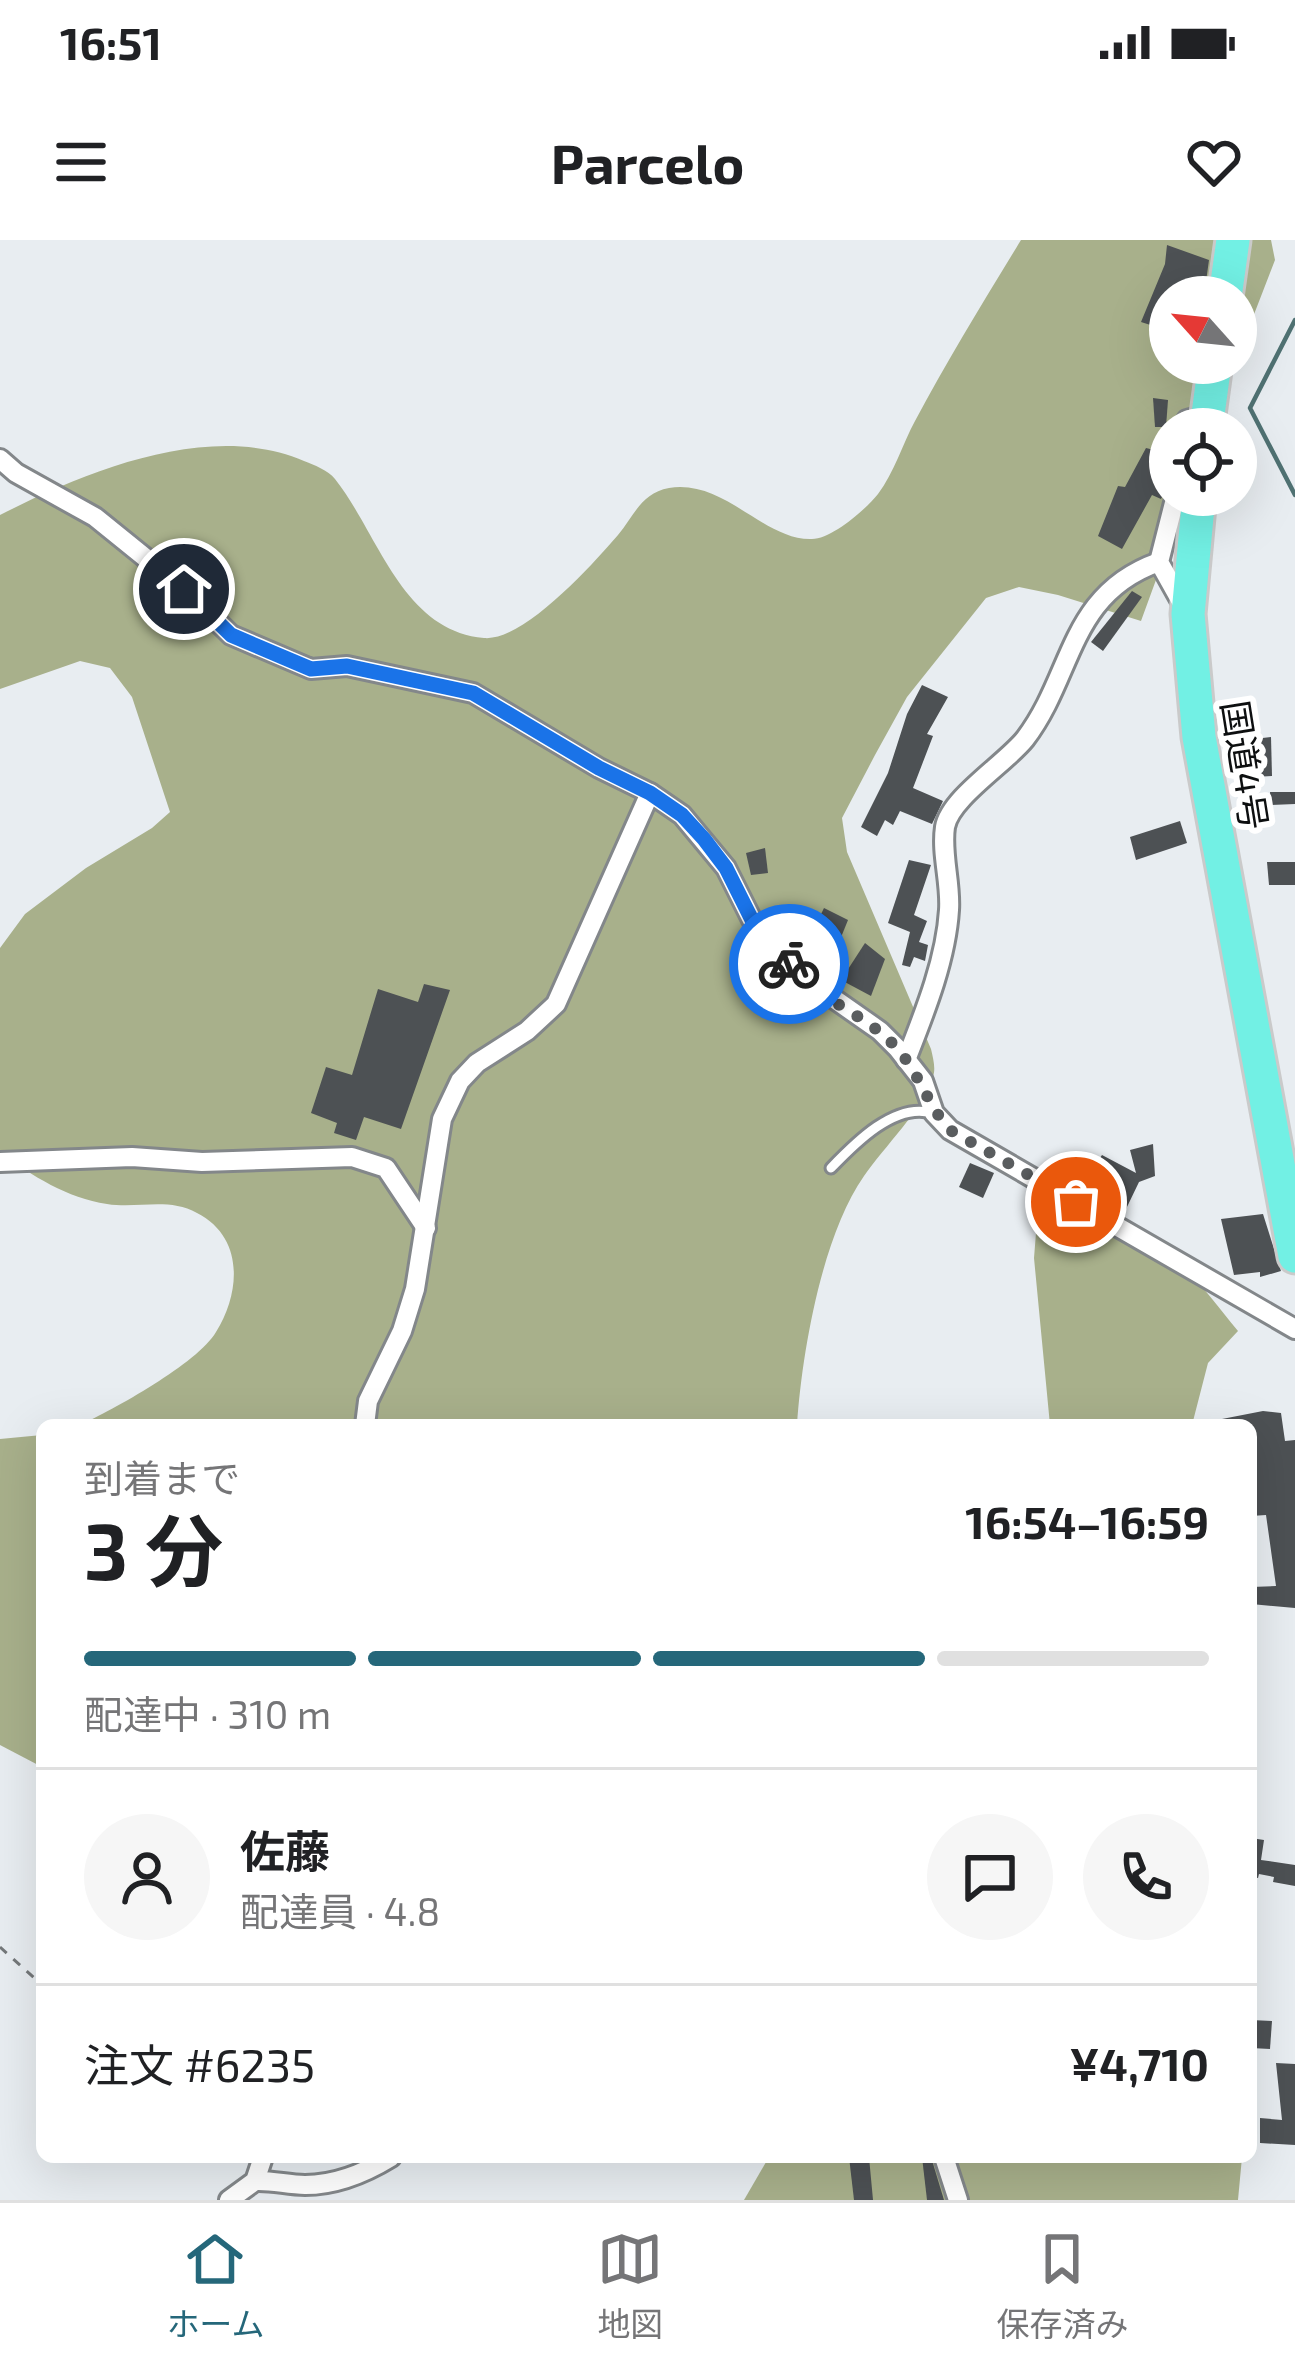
<!DOCTYPE html>
<html lang="ja">
<meta charset="utf-8">
<style>
:root{--surface:#fff;--page:#f6f6f6;--text:#202124;--muted:#757577;--line:#e0e0e0;--accent:#25677a}
body{margin:0;font-family:"Exo 2","Noto Sans JP",sans-serif;background:var(--page);color:var(--text);height:100vh;display:flex;flex-direction:column;font-size:45px;white-space:nowrap}
*{box-sizing:border-box;margin:0}
p{font-size:39px;color:var(--muted)}
.icon{flex:none;width:66px;height:66px;fill:none;stroke:currentColor;stroke-width:2;stroke-linecap:round;stroke-linejoin:round}
.map{position:relative;flex:1;overflow:hidden}
.sheet{position:absolute;left:36px;top:1179px;width:1221px;height:744px;display:flex;flex-direction:column;background:var(--surface);border-radius:18px;box-shadow:0 12px 48px #0002}
.sheet>*{flex:none}
.needle{width:78px;rotate:297deg}
.fabs{position:absolute;left:1149px;top:36px;display:grid;gap:24px}
.fabs a{display:grid;place-items:center;width:108px;height:108px;border-radius:50%;background:var(--surface);box-shadow:0 12px 48px #0002;font-size:60px}
.pin{position:absolute;display:grid;place-items:center;width:102px;height:102px;color:#fff;margin:-51px;border:6px solid #fff;border-radius:50%;box-shadow:0 3px 12px #0007}
.courier{position:absolute;display:grid;place-items:center;width:120px;height:120px;margin:-60px;border:9px solid #1a73e8;border-radius:50%;background:#fff;color:#222;box-shadow:0 3px 15px #0007}
.head em{font-style:normal;font-weight:700}
.head div{display:flex;flex-direction:column-reverse}
.head{display:flex;align-items:center;justify-content:space-between;height:204px;padding:0 48px}
h1{font-size:78px;font-weight:700;line-height:90px}
.bar{display:grid;grid-template-columns:repeat(4,1fr);gap:18px 12px;align-content:center;height:144px;padding:0 48px}
.bar i{height:15px;border-radius:9px;background:var(--line)}
.bar .current{background:var(--accent)}
.bar p{grid-column:span 4}
.line{display:flex;align-items:center;gap:30px;padding:0 48px;border-top:3px solid var(--line)}
.line div{flex:1}
.round{display:grid;place-items:center;flex:none;width:126px;height:126px;border-radius:63px;background:var(--page)}
.status{display:flex;justify-content:space-between;align-items:center;height:84px;padding:0 60px;background:var(--surface);direction:ltr}
.status svg{height:33px;fill:currentColor}
header{display:flex;justify-content:space-between;align-items:center;height:156px;padding:0 48px;background:var(--surface);font-size:54px;font-weight:700}
.menu{display:flex;justify-content:space-around;align-items:center;height:168px;border-top:3px solid var(--line);background:var(--surface);font-size:33px;color:var(--muted)}
.menu a{display:grid;justify-items:center;gap:6px}
.menu .current{color:var(--accent)}
.map>svg:first-child{display:block}
.forest{fill:#a8b08b}
.lines{fill:none;stroke-linecap:round;stroke-linejoin:round}
.stream{stroke:#507273;stroke-width:4.5}
.building{fill:#4d5154}
.service-casing{stroke:#83878a;stroke-width:15}
.minor-casing{stroke:#83878a;stroke-width:24}
.trunk-casing{stroke:#cacaca;stroke-width:39}
.path{stroke:#74787a;stroke-width:3;stroke-dasharray:9 9;stroke-linecap:butt}
.service{stroke:#fff;stroke-width:9}
.minor{stroke:#fff;stroke-width:18}
.trunk{stroke:#72f0e4;stroke-width:33}
.done{stroke:#5a5d5f;stroke-width:12;stroke-dasharray:0 21.6}
.route{stroke:#1a73e8;stroke-width:15}
.labels{text-anchor:middle;dominant-baseline:central;stroke-width:12;stroke-linejoin:round;paint-order:stroke}
.street-label{font-size:36px;fill:#0d0f10;stroke:#fff}
</style>
<div class="status"><b>16:51</b><svg viewBox="0 0 49 12"><path d="M0 12V9h3v3zM5 12V6h3v6zM10 12V3h3v9zM15 12V0h3v12zM26 1h20v11H26zM47 4h2v5h-2z"/></svg></div>
<header><svg class="icon" aria-label="menu" viewBox="0 0 24 24"><path d="M4 6h16M4 12h16M4 18h16"/></svg>Parcelo<svg class="icon" aria-label="heart" viewBox="0 0 24 24"><path d="M12 20l-8-8c-3-5 5-10 8-4 3-6 11-1 8 4z"/></svg></header>
<div class="map">
<svg width="1295" height="1960" viewBox="0 0 1295 1960">
<rect width="100%" height="100%" fill="#e8edf1"/>
<g class="forest">
<path d="M1021,0H1271L1275,20L1236,121V57H1170V123H1235L1211,189H1170V255H1187L1141,381L1058,355L1019,347L986,358L907,457L875,515L842,578L847,612L931,809C933,818 936,828 933,837C923,869 884,907 864,936C822,996 802,1112 797,1185H80C113,1170 198,1123 216,1092C241,1052 244,997 197,973C168,957 138,969 107,964C67,958 33,936 0,913V708L25,674L86,628L152,588L170,572L132,457L110,428L80,421L0,449V275C85,232 209,180 304,221C314,225 328,230 335,239C378,293 402,391 484,398C523,402 593,324 618,295C634,276 641,253 669,248C725,239 764,301 812,299C832,299 866,269 878,254C894,233 903,203 915,181C948,119 985,59 1021,0Z"/>
<path d="M1055,960C1150,971 1182,1023 1238,1091L1208,1123L1192,1185H1050L1034,1018L1036,993Z"/>
<path d="M42,1195V1527L0,1505V1199Z"/>
<path d="M769,1917H1242L1238,1960H744Z"/>
</g>
<g class="lines">
<path class="stream" d="M1295,80L1250,168L1295,255"/>
</g>
<g class="building">
<path d="M1167,5L1209,20L1204,56L1175,46L1163,89L1141,82L1165,24Z"/>
<path d="M1153,158L1168,160L1166,187H1155Z"/>
<path d="M1146,208L1166,213L1155,231L1168,245L1161,259L1152,255L1122,309L1098,296L1118,246L1125,247Z"/>
<path d="M1132,351L1142,357L1103,411L1091,402Z"/>
<path d="M922,445L948,457L927,494L933,496L913,548L943,561L932,584L900,571L893,585L885,580L877,596L861,587L888,533L907,474Z"/>
<path d="M1271,497L1272,536L1254,537V499Z"/>
<path d="M1270,552H1295V564L1271,565Z"/>
<path d="M1180,581L1187,603L1136,620L1130,597Z"/>
<path d="M765,608L768,633L751,635L746,613Z"/>
<path d="M909,620L931,625L914,675L927,681L919,702L928,705L925,721L914,717L910,727L902,725L910,692L888,683Z"/>
<path d="M1267,622H1295V645H1269Z"/>
<path d="M824,668L848,680L831,722L806,705Z"/>
<path d="M865,703L885,719L871,756L841,740Z"/>
<path d="M424,744L450,750L401,889L364,877L356,900L334,893L337,883L311,873L326,827L352,835L378,749L418,762Z"/>
<path d="M1153,904L1155,936L1139,942L1126,969L1060,936L1070,916L1095,925L1102,915L1136,933L1130,910Z"/>
<path d="M970,923L994,933L983,958L959,947Z"/>
<path d="M1263,974L1281,1031L1260,1037V1032L1234,1035L1221,979Z"/>
<path d="M1263,1171L1281,1173L1285,1201L1295,1200V1368L1251,1364V1347L1276,1346L1266,1275L1251,1276V1185H1223L1222,1179Z"/>
<path d="M1251,1598L1264,1600L1261,1620L1295,1625V1646L1273,1642L1274,1637L1259,1634L1258,1638L1251,1637Z"/>
<path d="M1251,1780L1272,1781L1270,1809L1251,1808Z"/>
<path d="M1276,1823L1295,1824V1905L1260,1903V1878L1282,1880Z"/>
<path d="M849,1917H869L873,1960H854Z"/>
<path d="M922,1917H931L944,1960H927Z"/>
</g>
<g class="lines">
<defs>
<path id="service" d="M831,928C855,903 895,862 932,873"/>
<g id="minor">
<path d="M1182,189L1187,180L1208,174"/>
<path d="M0,219L16,233L95,277L184,349L231,395L311,429L347,426L473,453L599,528L650,553L682,575L726,628L753,682L796,732L880,791L898,809L923,841L934,873L950,890L1295,1089"/>
<path d="M1176,255L1159,322L1183,365"/>
<path d="M906,820C924,774 946,720 949,670C951,643 941,614 945,587C950,558 1006,523 1025,499C1074,435 1068,354 1159,322"/>
<path d="M0,922L132,917L202,922L352,917L386,928L426,988"/>
<path d="M365,1185L368,1161L402,1091L415,1049L442,879L460,841L477,823L527,791L556,764L650,553"/>
<path d="M944,1917L958,1960"/>
<path d="M255,1941C272,1940 288,1945 305,1945C337,1945 365,1933 391,1917"/>
<path d="M229,1960L255,1941L263,1917"/>
</g>
<g id="trunk">
<path d="M1225,57L1233,0"/>
<path d="M1206,189L1215,123"/>
<path d="M1199,255L1188,374L1199,497L1295,1016"/>
</g>
</defs>
<use href="#service" class="service-casing"/>
<use href="#minor" class="minor-casing"/>
<use href="#trunk" class="trunk-casing"/>
<path class="path" d="M0,1707L42,1745"/>
<use href="#service" class="service"/>
<use href="#minor" class="minor"/>
<use href="#trunk" class="trunk"/>
</g>
<g class="lines">
<path class="done" d="M789,724C817,759 863,773 893,804C920,832 926,864 950,890L1076,962"/>
<path class="route" d="M184,349L231,395L311,429L347,426L473,453L599,528L650,553L682,575L704,599L726,628L753,682L789,724"/>
</g>
<g class="labels">
<g class="street-label">
<text transform="translate(1246 525) rotate(81)">国道4号</text>
</g>
</g>
</svg>
<div class="fabs">
<a><svg class="needle" viewBox="-14 -14 28 28"><path d="M0-13l5 13h-10z" fill="#e53935"/><path d="M0 13l5-13h-10z" fill="#757577"/></svg></a>
<a><svg class="icon" aria-label="locate" viewBox="0 0 24 24"><circle cx="12" cy="12" r="6"/><path d="M12 2v4M12 18v4M2 12h4M18 12h4"/></svg></a>
</div>
<div class="pin" style="left:1076px;top:962px;background:#ea580c"><svg class="icon" aria-label="bag" viewBox="0 0 24 24"><path d="M5 8h14l-1 12H6zM9 8a3 3 0 0 1 6 0"/></svg></div>
<div class="pin" style="left:184px;top:349px;background:#1f2937"><svg class="icon" aria-label="home" viewBox="0 0 24 24"><path d="M3 11l9-7 9 7M6 9v11h12V9"/></svg></div>
<div class="courier" style="left:789px;top:724px"><svg class="icon" aria-label="bike" viewBox="0 0 24 24"><circle cx="6" cy="16" r="4"/><circle cx="18" cy="16" r="4"/><path d="M6 16l4-8h5l3 8M10 8l3 8H6M13 5h3"/></svg></div>
<section class="sheet">
<div class="head"><div><h1>3 分</h1><p>到着まで</p></div><em>16:54–16:59</em></div>
<div class="bar"><i class="current"></i><i class="current"></i><i class="current"></i><i></i><p>配達中 · 310 m</p></div>
<div class="line" style="height:216px"><a class="round"><svg class="icon" aria-label="person" viewBox="0 0 24 24"><circle cx="12" cy="8" r="4"/><path d="M4 21q1-7 8-7t8 7"/></svg></a><div><b>佐藤</b><p>配達員 · 4.8</p></div><a class="round"><svg class="icon" aria-label="chat" viewBox="0 0 24 24"><path d="M4 5h16v11H9l-5 4z"/></svg></a><a class="round"><svg class="icon" aria-label="phone" viewBox="0 0 24 24"><path d="M5 4h4l2 5-3 2q2 4 5 5l2-3 5 2v4C11 20 4 13 5 4z"/></svg></a></div>
<div class="line" style="height:156px"><div>注文 #6235</div><b>¥4,710</b></div>
</section>
</div>
<nav class="menu">
<a class="current"><svg class="icon" aria-label="home" viewBox="0 0 24 24"><path d="M3 11l9-7 9 7M6 9v11h12V9"/></svg>ホーム</a>
<a><svg class="icon" aria-label="map" viewBox="0 0 24 24"><path d="M3 6l6-2 6 2 6-2v14l-6 2-6-2-6 2zM9 4v14M15 6v14"/></svg>地図</a>
<a><svg class="icon" aria-label="saved" viewBox="0 0 24 24"><path d="M7 4h10v16l-5-4-5 4z"/></svg>保存済み</a>
</nav>
